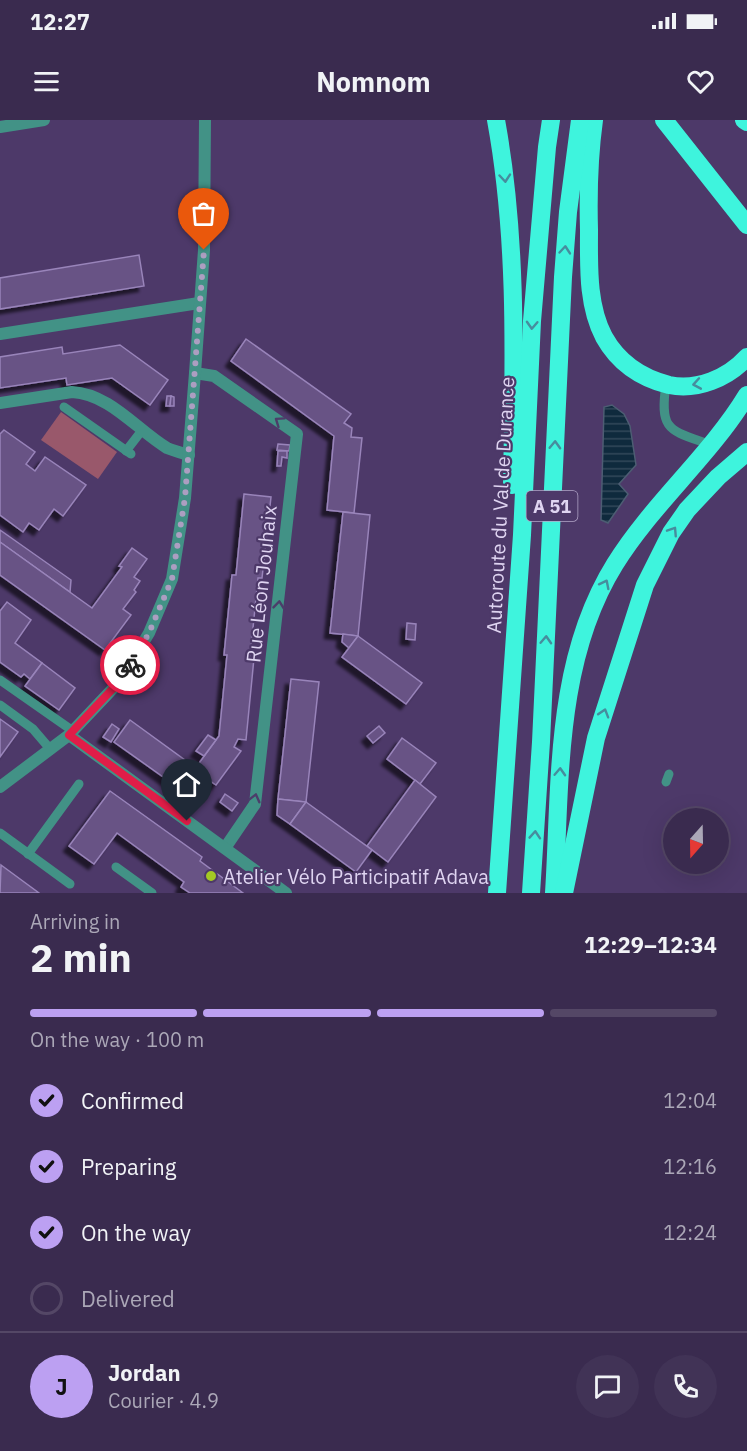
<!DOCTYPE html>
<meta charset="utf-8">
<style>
:root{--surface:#3a2b4f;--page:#413356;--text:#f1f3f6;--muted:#aba7b7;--line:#544766;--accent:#bca0f2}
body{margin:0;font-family:"IBM Plex Sans",sans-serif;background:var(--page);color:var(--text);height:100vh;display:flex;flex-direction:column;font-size:22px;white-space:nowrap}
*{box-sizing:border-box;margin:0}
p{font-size:20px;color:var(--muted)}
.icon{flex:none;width:33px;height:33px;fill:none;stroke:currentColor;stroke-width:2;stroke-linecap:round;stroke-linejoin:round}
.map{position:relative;height:773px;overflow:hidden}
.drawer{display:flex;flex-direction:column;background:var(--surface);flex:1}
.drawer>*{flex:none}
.needle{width:39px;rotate:200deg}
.fabs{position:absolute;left:663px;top:688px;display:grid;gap:12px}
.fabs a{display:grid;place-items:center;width:66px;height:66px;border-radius:50%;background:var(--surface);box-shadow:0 6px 24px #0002,0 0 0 2px var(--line);font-size:30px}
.pin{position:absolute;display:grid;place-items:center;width:51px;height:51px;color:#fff;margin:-62px -26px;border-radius:50% 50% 50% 0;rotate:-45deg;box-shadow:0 0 6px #0007}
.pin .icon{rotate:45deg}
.courier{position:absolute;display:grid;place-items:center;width:60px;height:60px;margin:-30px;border:4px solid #e11d48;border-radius:50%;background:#fff;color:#222;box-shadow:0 2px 8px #0007}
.headline em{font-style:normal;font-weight:700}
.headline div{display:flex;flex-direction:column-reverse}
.headline{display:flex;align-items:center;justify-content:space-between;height:102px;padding:0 30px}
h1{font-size:39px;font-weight:700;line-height:45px}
.bar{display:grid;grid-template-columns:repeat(4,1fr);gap:9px 6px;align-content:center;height:72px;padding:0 30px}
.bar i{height:8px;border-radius:4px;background:var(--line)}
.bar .selected{background:var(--accent)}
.bar p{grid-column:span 4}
.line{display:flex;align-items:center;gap:15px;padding:0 30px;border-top:2px solid var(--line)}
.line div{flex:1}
.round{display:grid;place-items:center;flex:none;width:63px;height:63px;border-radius:32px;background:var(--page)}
ol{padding:0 30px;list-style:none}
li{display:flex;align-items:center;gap:18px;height:66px}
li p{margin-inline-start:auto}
li .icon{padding:6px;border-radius:50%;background:var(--accent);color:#111;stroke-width:4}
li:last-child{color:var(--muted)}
li i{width:33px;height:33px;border:3px solid var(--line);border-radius:50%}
.status{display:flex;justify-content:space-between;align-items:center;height:42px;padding:0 30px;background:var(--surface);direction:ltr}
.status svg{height:16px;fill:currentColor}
header{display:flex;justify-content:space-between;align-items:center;height:78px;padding:0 30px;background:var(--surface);font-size:27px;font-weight:700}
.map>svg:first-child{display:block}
.grass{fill:#99586b}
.water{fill:url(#water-rules);stroke:#4d5d73;stroke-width:1.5}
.building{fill:#675385;stroke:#9984ba;stroke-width:1.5;filter:url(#shadow)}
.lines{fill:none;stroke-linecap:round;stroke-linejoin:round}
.service{stroke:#429286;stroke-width:9}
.minor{stroke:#429286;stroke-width:12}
.motorway{stroke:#3ef4dd;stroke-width:18}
.oneway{stroke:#468d9d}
.oneway2{stroke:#4c3d6a}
.done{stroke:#ac9ec1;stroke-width:6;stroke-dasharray:0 10.8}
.route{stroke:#e11d48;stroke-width:8}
.poi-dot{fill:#a4c824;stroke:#4d3969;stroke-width:2}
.labels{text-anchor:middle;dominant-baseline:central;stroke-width:4.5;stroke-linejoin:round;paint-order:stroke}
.shield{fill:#4d3969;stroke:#b3a6c8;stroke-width:1.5}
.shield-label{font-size:18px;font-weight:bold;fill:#dfd4f1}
.street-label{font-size:20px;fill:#dfd4f1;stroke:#4d3969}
.poi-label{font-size:20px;fill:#dfd4f1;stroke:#4d3969;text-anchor:start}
</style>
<div class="status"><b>12:27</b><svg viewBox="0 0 49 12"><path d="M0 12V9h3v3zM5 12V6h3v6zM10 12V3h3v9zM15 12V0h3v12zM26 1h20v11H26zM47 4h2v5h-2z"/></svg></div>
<header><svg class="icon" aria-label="menu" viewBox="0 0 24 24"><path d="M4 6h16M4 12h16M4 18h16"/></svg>Nomnom<svg class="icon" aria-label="heart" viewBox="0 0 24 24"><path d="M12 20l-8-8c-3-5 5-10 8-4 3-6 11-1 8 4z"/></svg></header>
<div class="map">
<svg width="747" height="773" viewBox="0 0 747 773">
<defs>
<pattern id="water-rules" width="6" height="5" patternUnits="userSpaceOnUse" patternTransform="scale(1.5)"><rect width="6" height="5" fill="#0f2a3d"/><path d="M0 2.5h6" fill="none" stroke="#32485a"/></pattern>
<filter id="shadow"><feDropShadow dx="-5.5" dy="5.5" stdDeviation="1.5" flood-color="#0009"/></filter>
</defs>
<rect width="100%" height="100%" fill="#4d3969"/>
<path class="grass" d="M61,292L117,332L98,359L41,320Z"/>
<path class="water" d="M612,285L624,294L630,306L636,345L619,364L628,374L608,403L601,400L604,287Z"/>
<g class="building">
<path d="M139,135L144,166L0,189V158Z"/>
<path d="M246,219L351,294L344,303L352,308L351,317L362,318L354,393L327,390L334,316L231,241Z"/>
<path d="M120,225L168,260L150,285L112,258L67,265L66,258L0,268V237L62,227L63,234Z"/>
<path d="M167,276H171L170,286H166Z"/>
<path d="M171,276L174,277V286H170Z"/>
<path d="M4,310L35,332L26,344L35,351L45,337L86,365L63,396L54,389L39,410L29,403L23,412L0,395V314Z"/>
<path d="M278,324L290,325L289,331L277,330Z"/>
<path d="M278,331H287V338L282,337L281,346H277Z"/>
<path d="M244,374L271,377L262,458H258L250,538H254L246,620L238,619L234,627L241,631L216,665L194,650L219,616L227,535H224L232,455H236Z"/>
<path d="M343,392L370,395L358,516L330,513Z"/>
<path d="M0,410L71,460L70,472L0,422Z"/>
<path d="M0,422L92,488L122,447L119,446L132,428L147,439L134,457L140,461L134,470L136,472L123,489L131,495L105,530L0,455Z"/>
<path d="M7,482L31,500L15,523L42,543L30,559L24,554L21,557L0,542V491Z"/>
<path d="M407,503L416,504L415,520L406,519Z"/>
<path d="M343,514L358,516L349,528L342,522Z"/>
<path d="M358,516L422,563L406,584L342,537Z"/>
<path d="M42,543L75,568L59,590L25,566Z"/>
<path d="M291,559L319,562L306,682L278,679Z"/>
<path d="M0,599L18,612L0,637Z"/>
<path d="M130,600L196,648L180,669L114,622Z"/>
<path d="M112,604L119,609L111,622L103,617Z"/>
<path d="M379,606L385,613L373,623L367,616Z"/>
<path d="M208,615L216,620L204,636L196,631Z"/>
<path d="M402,618L436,643L420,664L387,639Z"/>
<path d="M415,660L436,677L388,742L367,726Z"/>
<path d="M110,671L202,737L200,741L243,773H190L181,767L184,762L117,713L94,744L69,726Z"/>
<path d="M225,674L238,683L232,691L220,682Z"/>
<path d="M278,679L306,682L290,704L277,695Z"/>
<path d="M306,682L372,730L356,752L290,704Z"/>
<path d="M1,745L39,773H0Z"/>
</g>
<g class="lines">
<g class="service">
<path d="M666,264C659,312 670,310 711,325"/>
<path d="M64,287L131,334"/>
<path d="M126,331L143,309"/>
<path d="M0,560L73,611"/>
<path d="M0,585L33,609L51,630"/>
<path d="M666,662L669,654"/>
<path d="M0,713L70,764"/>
<path d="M28,734L79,664"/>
<path d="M116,747L152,773"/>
</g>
<g class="minor">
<path d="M0,7L44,0"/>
<path d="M0,214L199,183"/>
<path d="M195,253L214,256L297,314L255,684L225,728"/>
<path d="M0,283L72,272C110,274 137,310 167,328C174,331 182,333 189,335"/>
<path d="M69,615L286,773"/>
<path d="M0,667L69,615L120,561L149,513L172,459L185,378L195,253L204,130L205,0"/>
</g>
<g class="motorway">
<path d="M496,0C518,120 514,244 512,365"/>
<path d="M594,0C589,36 588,73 589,110C589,145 587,185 604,217C618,242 641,258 669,265C697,271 728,258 747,237"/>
<path d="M664,0L747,105"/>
<path d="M744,0L747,2"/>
<path d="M497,773L522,415L532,201L547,27L551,0"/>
<path d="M531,773L541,622L563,157L568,92L580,0"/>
<path d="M554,773C561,663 554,542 615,444C653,383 710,336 747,275"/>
<path d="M564,773L596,618L645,465L671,413L687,390L718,357L747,332"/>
</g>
</g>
<defs><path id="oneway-chevron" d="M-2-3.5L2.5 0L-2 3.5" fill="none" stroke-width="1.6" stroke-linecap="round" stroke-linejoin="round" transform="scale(1.5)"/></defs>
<g class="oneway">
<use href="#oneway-chevron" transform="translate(505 58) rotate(85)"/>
<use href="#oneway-chevron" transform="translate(565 130) rotate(-85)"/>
<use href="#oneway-chevron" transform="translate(532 205) rotate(93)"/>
<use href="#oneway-chevron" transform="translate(697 264) rotate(170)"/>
<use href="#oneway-chevron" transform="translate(555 325) rotate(-88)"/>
<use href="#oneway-chevron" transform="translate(673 411) rotate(-57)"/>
<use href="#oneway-chevron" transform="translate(605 464) rotate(-63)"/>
<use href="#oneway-chevron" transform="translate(546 520) rotate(-87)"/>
<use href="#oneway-chevron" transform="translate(604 593) rotate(-73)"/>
<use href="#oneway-chevron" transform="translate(560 652) rotate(-87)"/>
<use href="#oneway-chevron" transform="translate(535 715) rotate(-86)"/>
</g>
<g class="oneway2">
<use href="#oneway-chevron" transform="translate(279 301) rotate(-145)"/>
<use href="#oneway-chevron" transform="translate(279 485) rotate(-84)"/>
<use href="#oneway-chevron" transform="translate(255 678) rotate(-76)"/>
</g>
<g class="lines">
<path class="done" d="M130,545L149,513L172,459L185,378L204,130"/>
<path class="route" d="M130,545L120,561L69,615L187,701"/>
</g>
<circle class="poi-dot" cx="211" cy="756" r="6"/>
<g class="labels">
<rect class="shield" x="526.5" y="371" width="51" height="30" rx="4.5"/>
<g class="shield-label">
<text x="552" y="386">A 51</text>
</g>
<g class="street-label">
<text transform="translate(500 385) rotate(-87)">Autoroute du Val de Durance</text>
<text transform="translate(261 464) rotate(-84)">Rue Léon Jouhaix</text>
</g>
<g class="poi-label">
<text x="223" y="756">Atelier Vélo Participatif Adava</text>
</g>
</g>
</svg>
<div class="fabs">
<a><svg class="needle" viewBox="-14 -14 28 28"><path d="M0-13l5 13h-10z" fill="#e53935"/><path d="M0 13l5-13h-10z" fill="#aba7b7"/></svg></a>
</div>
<div class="pin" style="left:204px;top:130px;background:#ea580c"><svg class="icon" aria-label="bag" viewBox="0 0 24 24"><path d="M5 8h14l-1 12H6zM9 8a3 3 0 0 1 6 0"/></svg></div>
<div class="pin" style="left:187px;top:701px;background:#1f2937"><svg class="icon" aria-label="home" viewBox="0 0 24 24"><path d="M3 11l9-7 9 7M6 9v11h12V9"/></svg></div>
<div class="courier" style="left:130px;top:545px"><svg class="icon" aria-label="bike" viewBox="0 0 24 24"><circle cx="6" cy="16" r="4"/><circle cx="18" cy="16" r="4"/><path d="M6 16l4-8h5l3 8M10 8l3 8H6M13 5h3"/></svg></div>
</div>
<section class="drawer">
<div class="headline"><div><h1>2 min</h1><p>Arriving in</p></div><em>12:29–12:34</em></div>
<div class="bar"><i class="selected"></i><i class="selected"></i><i class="selected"></i><i></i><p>On the way · 100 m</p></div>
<ol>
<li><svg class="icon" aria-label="check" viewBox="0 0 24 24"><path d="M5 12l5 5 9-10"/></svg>Confirmed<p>12:04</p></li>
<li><svg class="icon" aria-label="check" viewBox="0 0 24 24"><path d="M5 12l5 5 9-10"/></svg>Preparing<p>12:16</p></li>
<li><svg class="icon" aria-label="check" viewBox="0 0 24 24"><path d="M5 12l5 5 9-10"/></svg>On the way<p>12:24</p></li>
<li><i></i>Delivered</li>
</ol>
<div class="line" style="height:108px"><b class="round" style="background:var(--accent);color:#111">J</b><div><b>Jordan</b><p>Courier · 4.9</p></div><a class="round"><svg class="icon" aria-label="chat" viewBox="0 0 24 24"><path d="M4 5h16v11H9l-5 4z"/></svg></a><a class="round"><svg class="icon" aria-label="phone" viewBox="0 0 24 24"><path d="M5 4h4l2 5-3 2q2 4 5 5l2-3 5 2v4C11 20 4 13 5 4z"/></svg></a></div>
</section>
